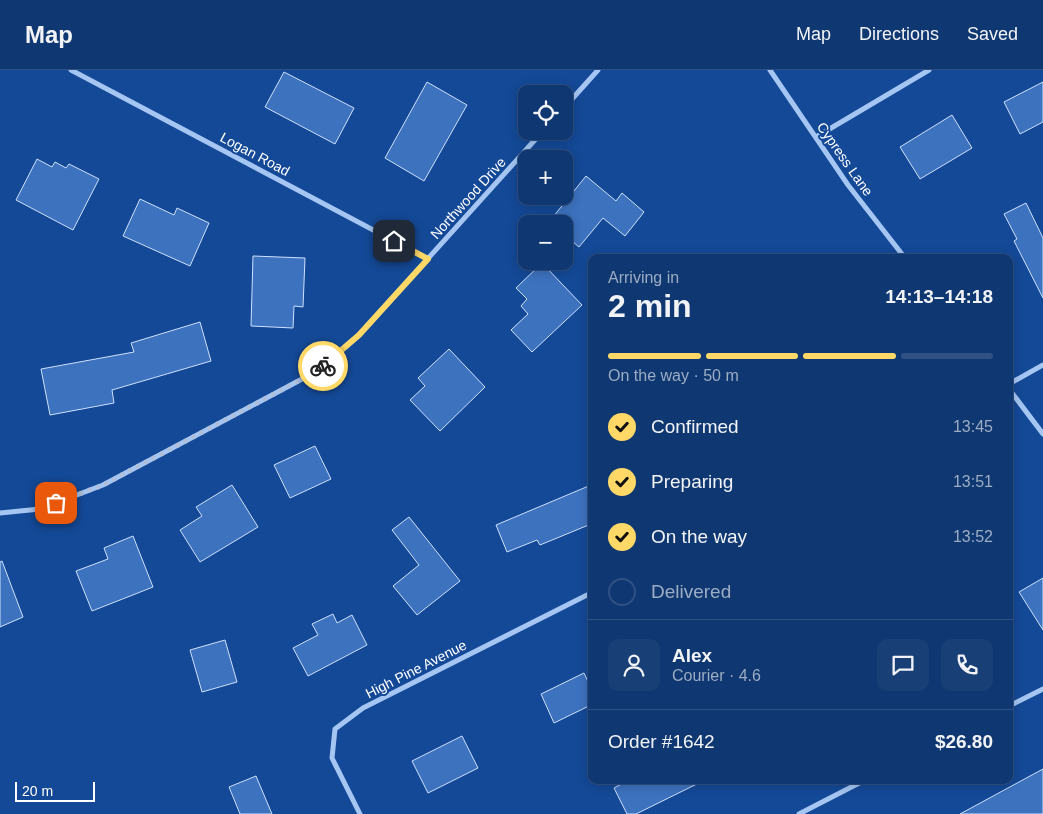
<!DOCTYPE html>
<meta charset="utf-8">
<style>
:root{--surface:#0f3771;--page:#183f76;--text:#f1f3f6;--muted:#9bacc3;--line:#2f5184;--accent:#ffd867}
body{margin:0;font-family:Arial,sans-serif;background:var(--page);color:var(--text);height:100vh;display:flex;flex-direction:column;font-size:19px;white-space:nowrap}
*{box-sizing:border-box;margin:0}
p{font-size:16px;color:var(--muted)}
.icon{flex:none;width:28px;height:28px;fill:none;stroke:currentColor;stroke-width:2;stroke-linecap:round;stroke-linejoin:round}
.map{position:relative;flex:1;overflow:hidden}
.drawer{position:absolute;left:588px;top:184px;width:425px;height:530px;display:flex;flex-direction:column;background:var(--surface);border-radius:10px;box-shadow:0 2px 12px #0003,0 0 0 1px var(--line)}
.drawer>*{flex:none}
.tools{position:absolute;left:518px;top:15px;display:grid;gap:10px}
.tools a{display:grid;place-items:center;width:55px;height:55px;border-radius:10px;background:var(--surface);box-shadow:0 2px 12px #0003,0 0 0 1px var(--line);font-size:25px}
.scale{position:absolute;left:15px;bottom:12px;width:80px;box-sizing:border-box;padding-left:5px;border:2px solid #fff;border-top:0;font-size:14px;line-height:18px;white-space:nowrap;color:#fff;-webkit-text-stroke:4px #144997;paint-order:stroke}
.pin{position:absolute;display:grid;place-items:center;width:42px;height:42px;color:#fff;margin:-21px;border-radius:10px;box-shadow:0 2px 8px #0006}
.courier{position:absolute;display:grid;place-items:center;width:50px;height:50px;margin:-25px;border:4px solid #ffd867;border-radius:50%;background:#fff;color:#222;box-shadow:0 1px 6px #0007}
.headline em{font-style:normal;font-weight:700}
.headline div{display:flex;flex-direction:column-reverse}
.headline{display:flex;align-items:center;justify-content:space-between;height:85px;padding:0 20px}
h1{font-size:32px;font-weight:700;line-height:38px}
.bar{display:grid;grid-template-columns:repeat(4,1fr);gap:8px 5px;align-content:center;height:60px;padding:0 20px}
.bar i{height:6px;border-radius:4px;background:var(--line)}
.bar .active{background:var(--accent)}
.bar p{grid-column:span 4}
.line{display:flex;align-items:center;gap:12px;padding:0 20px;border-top:1px solid var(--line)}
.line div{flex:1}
.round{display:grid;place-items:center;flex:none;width:52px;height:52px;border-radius:10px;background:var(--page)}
ol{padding:0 20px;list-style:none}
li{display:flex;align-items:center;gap:15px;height:55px}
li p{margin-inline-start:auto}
li .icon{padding:5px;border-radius:50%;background:var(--accent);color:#111;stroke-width:4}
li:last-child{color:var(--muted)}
li i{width:28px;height:28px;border:2px solid var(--line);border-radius:50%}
header{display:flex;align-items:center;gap:30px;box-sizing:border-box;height:70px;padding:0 25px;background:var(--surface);border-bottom:1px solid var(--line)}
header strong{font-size:24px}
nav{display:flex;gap:28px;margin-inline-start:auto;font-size:18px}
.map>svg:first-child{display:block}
.building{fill:#3d72bf;stroke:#cde1fd}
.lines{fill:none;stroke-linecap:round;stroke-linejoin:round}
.minor{stroke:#a5c6f3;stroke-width:5}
.done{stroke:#adbfdb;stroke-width:5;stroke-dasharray:0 9}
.route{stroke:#ffd867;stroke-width:6}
.labels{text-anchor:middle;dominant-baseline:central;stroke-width:4;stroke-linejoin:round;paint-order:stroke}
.street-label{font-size:14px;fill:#fff;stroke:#144997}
</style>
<header>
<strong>Map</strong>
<nav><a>Map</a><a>Directions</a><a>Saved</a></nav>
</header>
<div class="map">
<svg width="1043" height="744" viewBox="0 0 1043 744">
<rect width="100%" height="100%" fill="#144997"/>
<g class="building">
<path d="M284,2L354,38L335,74L265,37Z"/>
<path d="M427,12L467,35L424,111L385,88Z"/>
<path d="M1043,12V52L1020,64L1004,32Z"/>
<path d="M952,45L972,78L920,109L900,77Z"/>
<path d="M37,89L52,97L55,92L66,98L69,94L99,109L73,160L16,130Z"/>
<path d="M586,106L616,131L622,123L644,142L625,166L603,148L579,177L564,164V154H551L549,152Z"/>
<path d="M140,129L174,145L177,138L209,153L190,196L123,166Z"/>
<path d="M1026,133L1043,168V228L1014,171L1017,169L1004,144Z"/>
<path d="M253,186L305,188L303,237L294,236L293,258L251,256Z"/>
<path d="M542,193L582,235L532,282L511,260L528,244L521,236L527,229L516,218Z"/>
<path d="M200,252L211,291L112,320L114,333L50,345L41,299L134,282L131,273Z"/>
<path d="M449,279L485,317L440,361L410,330L425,316L418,308Z"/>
<path d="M315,376L331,409L290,428L274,395Z"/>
<path d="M232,415L258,457L200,492L180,460L202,446L196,437Z"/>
<path d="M591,415V454L540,475L537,470L507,482L496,455Z"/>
<path d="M409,447L460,511L417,545L393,516L419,495L392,460Z"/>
<path d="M133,466L153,517L92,541L76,501L108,489L104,478Z"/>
<path d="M2,491L23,547L0,557V492Z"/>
<path d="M1043,508V560L1019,522Z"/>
<path d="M333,544L337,553L352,545L367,575L308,606L293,578L318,565L312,554Z"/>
<path d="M225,570L237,612L202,622L190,580Z"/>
<path d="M584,603L591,618V635L554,653L541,624Z"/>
<path d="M462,666L478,698L428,723L412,691Z"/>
<path d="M1043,699V744H960Z"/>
<path d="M256,706L272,744H240L229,717Z"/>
<path d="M629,710H705L636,744H627L614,718Z"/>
</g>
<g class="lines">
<g class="minor">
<path d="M71,0L428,189"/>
<path d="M770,0L848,115L905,188"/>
<path d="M564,38L598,0"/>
<path d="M816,67L929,0"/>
<path d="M1009,314L1043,295"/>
<path d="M1009,319L1043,364"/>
<path d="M0,443L40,439L103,415L317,301L359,265L543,61"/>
<path d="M1009,636L1043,619"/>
<path d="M360,744L332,688L335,659L363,638L591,523"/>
<path d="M799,744L865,710"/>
</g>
</g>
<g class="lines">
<path class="done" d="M56,433L103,415L317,301L323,296"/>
<path class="route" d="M323,296L359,265L428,189L394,171"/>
</g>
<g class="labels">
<g class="street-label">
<text transform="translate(255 84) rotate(28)">Logan Road</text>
<text transform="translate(845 89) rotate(55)">Cypress Lane</text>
<text transform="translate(468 128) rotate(-48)">Northwood Drive</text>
<text transform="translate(416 599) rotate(-27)">High Pine Avenue</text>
</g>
</g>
</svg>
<div class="tools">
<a><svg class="icon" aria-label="locate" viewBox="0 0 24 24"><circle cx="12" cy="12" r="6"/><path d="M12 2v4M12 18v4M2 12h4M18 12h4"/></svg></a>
<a>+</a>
<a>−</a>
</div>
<div class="scale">20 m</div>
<div class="pin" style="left:56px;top:433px;background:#ea580c"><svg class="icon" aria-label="bag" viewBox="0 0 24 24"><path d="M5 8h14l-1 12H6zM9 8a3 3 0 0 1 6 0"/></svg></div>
<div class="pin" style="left:394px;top:171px;background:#1f2937"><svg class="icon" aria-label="home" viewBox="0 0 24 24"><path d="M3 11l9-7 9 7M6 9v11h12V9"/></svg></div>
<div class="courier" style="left:323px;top:296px"><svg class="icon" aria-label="bike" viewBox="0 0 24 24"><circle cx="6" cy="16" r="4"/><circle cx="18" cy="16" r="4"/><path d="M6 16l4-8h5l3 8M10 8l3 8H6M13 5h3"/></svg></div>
<section class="drawer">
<div class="headline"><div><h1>2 min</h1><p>Arriving in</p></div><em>14:13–14:18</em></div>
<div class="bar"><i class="active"></i><i class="active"></i><i class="active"></i><i></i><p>On the way · 50 m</p></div>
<ol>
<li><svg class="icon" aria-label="check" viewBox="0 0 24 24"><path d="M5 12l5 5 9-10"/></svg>Confirmed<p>13:45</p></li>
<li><svg class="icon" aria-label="check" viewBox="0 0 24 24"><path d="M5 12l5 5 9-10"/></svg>Preparing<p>13:51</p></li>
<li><svg class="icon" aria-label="check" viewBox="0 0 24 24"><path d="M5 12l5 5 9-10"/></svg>On the way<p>13:52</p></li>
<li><i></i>Delivered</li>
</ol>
<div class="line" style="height:90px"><a class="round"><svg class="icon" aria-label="person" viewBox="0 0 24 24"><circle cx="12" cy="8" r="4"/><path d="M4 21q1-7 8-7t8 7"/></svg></a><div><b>Alex</b><p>Courier · 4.6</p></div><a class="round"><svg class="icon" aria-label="chat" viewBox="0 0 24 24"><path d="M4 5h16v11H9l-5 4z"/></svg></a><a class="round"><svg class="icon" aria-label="phone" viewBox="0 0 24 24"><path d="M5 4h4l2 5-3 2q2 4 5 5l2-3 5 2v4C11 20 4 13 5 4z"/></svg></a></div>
<div class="line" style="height:65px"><div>Order #1642</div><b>$26.80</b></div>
</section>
</div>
